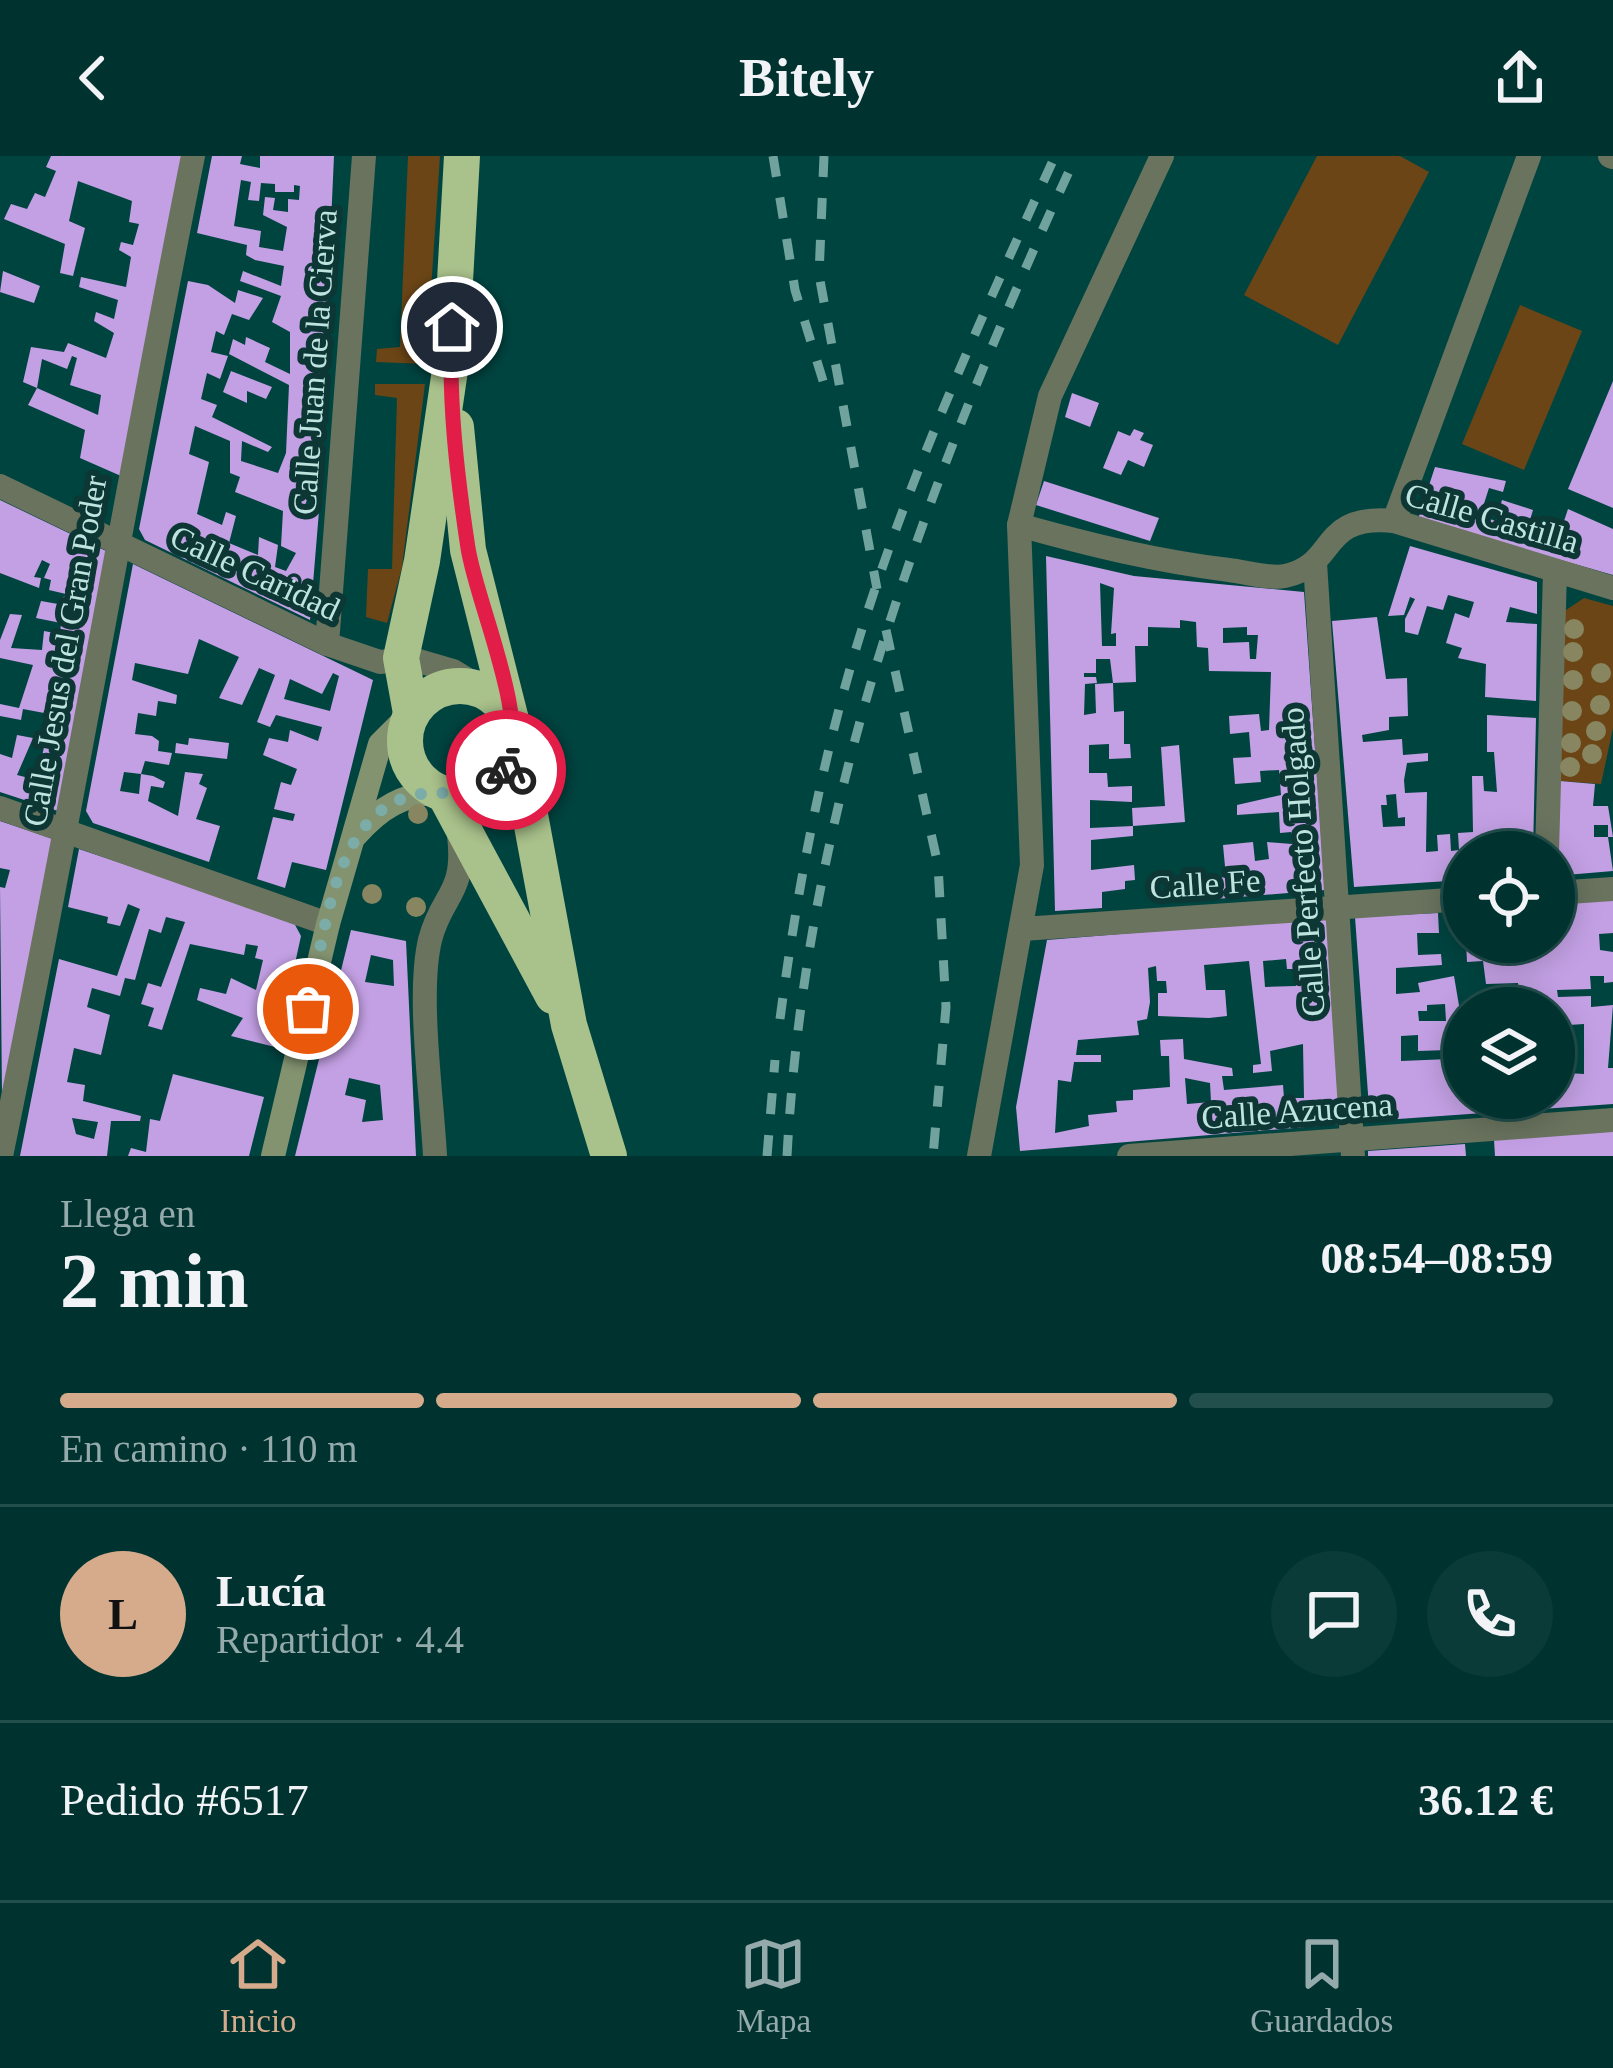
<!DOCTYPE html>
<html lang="es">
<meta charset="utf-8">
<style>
:root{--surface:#003330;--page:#0a3b38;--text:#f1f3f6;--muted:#95aaab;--line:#224e4c;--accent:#d6ab8b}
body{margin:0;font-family:"Times New Roman",serif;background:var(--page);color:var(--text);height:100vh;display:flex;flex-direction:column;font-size:45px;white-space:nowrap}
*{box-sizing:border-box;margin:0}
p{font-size:39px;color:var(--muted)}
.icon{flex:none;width:66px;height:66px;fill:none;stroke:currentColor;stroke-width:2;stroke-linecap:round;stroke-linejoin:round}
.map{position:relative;height:1000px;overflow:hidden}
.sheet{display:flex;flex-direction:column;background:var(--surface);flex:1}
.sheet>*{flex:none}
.controls{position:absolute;left:1443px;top:675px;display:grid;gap:24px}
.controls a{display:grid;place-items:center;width:132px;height:132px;border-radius:50%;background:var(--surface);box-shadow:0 6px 30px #0003,0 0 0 3px var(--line);font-size:60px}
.pin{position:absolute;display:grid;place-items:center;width:102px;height:102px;color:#fff;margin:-51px;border:6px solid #fff;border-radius:50%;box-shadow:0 3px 12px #0007}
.courier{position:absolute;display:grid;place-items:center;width:120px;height:120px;margin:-60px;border:9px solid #e11d48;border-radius:50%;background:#fff;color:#222;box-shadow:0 3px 15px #0007}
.headline em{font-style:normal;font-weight:700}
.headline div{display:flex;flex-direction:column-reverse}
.headline{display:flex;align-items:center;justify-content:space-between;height:204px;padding:0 60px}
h1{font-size:78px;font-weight:700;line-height:90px}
.bar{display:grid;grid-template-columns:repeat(4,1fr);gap:18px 12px;align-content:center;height:144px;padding:0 60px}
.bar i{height:15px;border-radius:9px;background:var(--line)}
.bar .active{background:var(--accent)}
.bar p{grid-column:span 4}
.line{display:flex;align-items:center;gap:30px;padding:0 60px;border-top:3px solid var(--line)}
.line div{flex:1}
.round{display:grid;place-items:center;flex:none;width:126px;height:126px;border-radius:63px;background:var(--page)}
header{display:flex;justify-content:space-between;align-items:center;height:156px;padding:0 60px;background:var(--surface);font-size:54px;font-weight:700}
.tab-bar{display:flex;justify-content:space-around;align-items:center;height:168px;border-top:3px solid var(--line);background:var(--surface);font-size:33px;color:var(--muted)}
.tab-bar a{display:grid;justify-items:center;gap:6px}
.tab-bar .active{color:var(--accent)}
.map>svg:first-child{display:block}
.green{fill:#6b4516}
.building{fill:#c3a0e4;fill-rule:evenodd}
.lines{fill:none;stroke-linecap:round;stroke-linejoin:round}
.street{stroke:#69735e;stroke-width:24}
.secondary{stroke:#839370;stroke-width:24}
.highway{stroke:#a9c18b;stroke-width:36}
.rail{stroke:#70a29e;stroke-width:9;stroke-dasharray:21 21;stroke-linecap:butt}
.tree{fill:#888661}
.done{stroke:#7caca8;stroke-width:12;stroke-dasharray:0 21.6}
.route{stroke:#e11d48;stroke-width:15}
.labels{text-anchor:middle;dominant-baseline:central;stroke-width:12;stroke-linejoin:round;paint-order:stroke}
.street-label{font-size:33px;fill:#bfe4e0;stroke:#0c3734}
</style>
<header><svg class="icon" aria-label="back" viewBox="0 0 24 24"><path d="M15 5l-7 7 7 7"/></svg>Bitely<svg class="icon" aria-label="share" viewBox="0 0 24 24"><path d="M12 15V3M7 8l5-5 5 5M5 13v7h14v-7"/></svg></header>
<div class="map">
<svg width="1613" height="1000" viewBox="0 0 1613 1000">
<rect width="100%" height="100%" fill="#004440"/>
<g class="green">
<path d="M408,0H440L426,208L376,206L377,193L400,191Z"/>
<path d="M1317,0H1400L1429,16L1338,189L1244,139Z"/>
<path d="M1520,149L1582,175L1524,314L1462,288Z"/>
<path d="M375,228H425L402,411L387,467L366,461L368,413H392L397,242L375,239Z"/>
<path d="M1584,442L1613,450V572L1601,628L1560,625L1563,456Z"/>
</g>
<g class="building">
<path d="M51,0H185L121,320L80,302L85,274L28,249L37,232L98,259L101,239L70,229L77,202L72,200L67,213L42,203L37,232L23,226L31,191L64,196L68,187L106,202L114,177L94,165L96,156L114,163L118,144L79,131L81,121L126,131L131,101L119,94L121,86L133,89L139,68L129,66L132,45L78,25L69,65L85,72L73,120L60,117L65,88L4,63L11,48L27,53L35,37L45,41L56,15L46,11Z"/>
<path d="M212,0H242L240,8L260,12V0H334L320,312L305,349L319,355L310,464L145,384L139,373L188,125L208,129L235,147L238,134L263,142L249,164L232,158L224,179L216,175L211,196L228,200L220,223L207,217L201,243L217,249L212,261L272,291L268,296L242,285L241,305L278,317L286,297L289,229L229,198L233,183L245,189L246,181L270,192L265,206L290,218V176L272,166L281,140L240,125L243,115L281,130L284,110L255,104L246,99L247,89L197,77ZM241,24L251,26L248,44L259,45L261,27L275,28V36H294V29L300,30L299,44L288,43V56L273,54L275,42L265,41L263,59L287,71L283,95L259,91L261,75L234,70ZM195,270L230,285V317L240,321L235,336L283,355L281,390L296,397L286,415L275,411L278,389L259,381L258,399L229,387L236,360L226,356L222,369L197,358L209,306L189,298Z"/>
<path d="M3,115L40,130L34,147L0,136Z"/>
<path d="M231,215L272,231L266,243L247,235V247L223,236Z"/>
<path d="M1613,225V352L1568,333Z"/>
<path d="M1072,237L1099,247L1090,271L1065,261Z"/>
<path d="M1134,273L1144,277L1140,284L1153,289L1144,311L1128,304L1121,319L1103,312L1118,275L1130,280Z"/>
<path d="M1435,311L1506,325L1503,336L1489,332L1480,360L1496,365L1502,344L1533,354L1527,374L1558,383L1568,353L1613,373V419L1418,363Z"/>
<path d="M1044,325L1159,362L1150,385L1036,349Z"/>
<path d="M0,344L106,395L58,655L0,636V598L12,602L17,579L33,582L17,619L37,624L47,577L55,580L60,560L23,553L21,564L0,560V548L19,552L33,509L0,502V484L10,458L22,459L11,492L42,494L44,475L60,478L61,467L36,462L41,445L58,448L66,438L49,434L51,424L44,422L50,408L42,404L34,421L41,422L39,432L0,417Z"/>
<path d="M1410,390L1537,426V458L1510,451L1506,466L1537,468L1536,545L1485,541L1486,508L1458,502L1462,492L1446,487L1455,457L1469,462L1474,446L1448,439L1443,454L1427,450L1418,479L1405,476V463L1415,443L1410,441L1404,459L1388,460Z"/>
<path d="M1046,400L1134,420L1304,436L1325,734L1191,745L1189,725L1226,721L1223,689L1253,686L1255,705L1269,703L1267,686L1292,688L1291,676L1280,677L1279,656L1237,659V649L1281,639L1279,614L1260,615L1261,626L1235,628L1233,602L1251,601L1249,576L1230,578L1229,560L1259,558L1261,575L1269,574L1271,516L1209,515L1208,492L1197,491L1196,466L1180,464V472L1148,471V490H1135L1136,526L1113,527L1110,503H1096V517H1084V521H1096L1097,527L1085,528L1084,559L1096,557L1095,528L1113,527L1114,556L1124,555V588H1130L1131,602L1109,603V588L1089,589V617H1107L1108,631L1132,630V646L1090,644V672L1133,670L1132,652L1165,650L1161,591L1179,589L1185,666L1133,670V680L1091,684V714L1134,709L1135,724L1125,725V733L1102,736V752L1055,755ZM1100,427L1114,432L1111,478L1116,477V490H1102ZM1247,471V479H1258L1256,503H1250L1249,486L1223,487V472Z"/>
<path d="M133,408L373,524L326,714L292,706L285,732L257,723L273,661L293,665L295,658L274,653L281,626L291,629L297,613L263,599L269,582L288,586L290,574L318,585L322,571L276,559L270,571L257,566L275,519L259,512L242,549L219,542L239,501L199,483L188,518L135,507L132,524L177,539L176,548L158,545L156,560L138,557L135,578L152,580L159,585L158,595L172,597L169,609L145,605L141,618L124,616L120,635L139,638L141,618L153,620L165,626L163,632L151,630L148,645L178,660L185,616L203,618L199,628L207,632L196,663L220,670L209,706L93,667L86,655ZM333,517L339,520L330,555L284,543L290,523L322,538Z"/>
<path d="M1377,461L1386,523L1407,522L1408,560L1389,561V574L1362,579L1363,586L1402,583L1403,599L1428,597V605L1407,607L1404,624L1405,637L1427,636L1426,696L1438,695L1437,679L1450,678L1451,695L1459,694L1458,677L1473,676L1472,620H1483L1484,635L1497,636L1494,596H1487V559L1536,562L1533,696H1464V724L1354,731L1332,465ZM1396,638L1398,662L1405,661V670L1383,671L1381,649H1387L1386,639Z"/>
<path d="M189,582L229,587L227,603L175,597L176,587L188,589Z"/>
<path d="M1560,625L1595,628L1593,650H1608L1613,681H1608V669H1594V681H1608L1613,715L1566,719L1557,710Z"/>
<path d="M0,665L53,683L2,941L0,731L5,732L10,714L0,712Z"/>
<path d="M79,693L293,765L301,780L294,812L301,813L279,892L231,880L243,862L197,844L200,832L226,838L231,822L256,834L263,804L255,802L258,790L246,788L244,799L190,788L162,874L148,870L154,852L141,848L148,827L161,831L185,766L166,761L161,777L149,773L135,824L125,822L120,840L92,832L87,851L110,859L101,899L74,892L67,926L85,929L83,945L141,960L140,965H111L107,1000H20L59,803L117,820L140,753L128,748L120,770L107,767L108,761L68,751ZM72,962L98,966L94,983L76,978Z"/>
<path d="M1613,742V777L1599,778L1600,794L1613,796V826L1604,827V820H1590L1591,833L1557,834L1558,841L1591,840V851L1613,849L1608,912H1613V948L1370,965L1355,761L1438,757L1439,777H1417L1418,799L1441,798L1442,809L1396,812V838L1420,836L1418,827L1454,820L1464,879L1447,881L1448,894L1418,895V879L1401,880V905L1449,903L1450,913L1464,912V942H1554V887L1565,886L1567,917L1584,918V868L1554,870V852H1488L1495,845L1519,844L1518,827L1486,828L1483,805L1467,806L1466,786H1487L1488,795H1498V786H1554V746ZM1445,848L1446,865H1419L1418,855H1427V849Z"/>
<path d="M1327,761L1342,968L1020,995L1016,951L1047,784ZM1286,803L1287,813H1295L1296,830L1265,831L1263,805ZM1249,805L1261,908L1253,909V917L1272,915L1270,895L1303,888L1304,942H1284L1283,929L1224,934L1222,920H1233L1232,912L1184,903L1183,883L1160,884L1161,900H1169L1170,931L1133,934V944L1116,945L1117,956L1088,959L1089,970L1055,977L1058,924L1071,926L1074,906H1101V899H1076L1078,884L1139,879L1137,865L1147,863L1150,846L1148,812L1156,810L1157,825H1166L1167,837H1158V860L1209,862L1227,860L1225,834H1206L1204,809ZM1185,922L1210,927L1211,946L1187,948Z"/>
<path d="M351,774L406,785L416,1000H295ZM371,799L393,804L394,830L365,826ZM349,922L380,929L383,964L362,966L366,944L345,939Z"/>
<path d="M173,918L264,941L249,1000H128L131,992L146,996L150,963L160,965Z"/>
<path d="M1613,975V1000H1495L1494,984Z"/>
<path d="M1465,988L1466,1000H1368V995Z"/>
</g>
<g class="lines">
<g class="street">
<path d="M1610,0L1613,1"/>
<path d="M0,330L327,488L380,506L412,503L453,515L488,536"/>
<path d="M1394,365L1529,0"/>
<path d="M1019,369C1090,389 1156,405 1229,414C1246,416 1269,423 1285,420C1339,409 1317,358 1394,365L1613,432"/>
<path d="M1315,407L1353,1000"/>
<path d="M327,488L364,0"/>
<path d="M0,652L328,768"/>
<path d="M1547,696L1555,416"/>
<path d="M1554,737L1613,733"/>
<path d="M1022,773L1464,743"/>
<path d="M1,1000C70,667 126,333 193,0"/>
<path d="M435,1000C432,941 417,839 430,784C442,737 466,739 459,679"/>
<path d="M979,1000L1032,709L1019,369L1050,240L1162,0"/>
<path d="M1129,1000L1613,964"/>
</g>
<g class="secondary">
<path d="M356,679C381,651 402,639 438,636"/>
<path d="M273,1000L328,768L380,588L411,557"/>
</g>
<g class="highway">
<path d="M456,271L468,394L510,560"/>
<circle cx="460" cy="585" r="55"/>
<path d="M411,557L401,502L422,405L450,214L462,0"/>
<path d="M515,578L569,869L609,1000"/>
<path d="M445,639L553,840"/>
</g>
<g class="rail">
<path d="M773,0L795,134L824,228"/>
<path d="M824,0L819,119L877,433"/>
<path d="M886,474L938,709L946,851L933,1000"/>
<path d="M780,863C796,742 818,623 852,506C903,332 980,165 1055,0"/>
<path d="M767,1000L775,904"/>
<path d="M787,1000C806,643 928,322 1076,0"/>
</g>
</g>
<g class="tree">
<circle cx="1574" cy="473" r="10"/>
<circle cx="1573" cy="496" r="10"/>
<circle cx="1601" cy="517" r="10"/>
<circle cx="1573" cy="524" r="10"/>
<circle cx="1600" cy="549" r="10"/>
<circle cx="1572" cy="555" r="10"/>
<circle cx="1596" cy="575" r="10"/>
<circle cx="1571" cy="587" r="10"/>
<circle cx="1592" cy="598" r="10"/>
<circle cx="1570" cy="611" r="10"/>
<circle cx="418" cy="658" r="10"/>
<circle cx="372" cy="738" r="10"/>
<circle cx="416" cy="751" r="10"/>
</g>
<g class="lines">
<path class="done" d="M308,853C326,779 332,641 431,637C463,636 482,643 506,614"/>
<path class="route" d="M452,171C448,243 457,320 468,392C477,449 531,565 506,614"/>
</g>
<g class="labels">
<g class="street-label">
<text transform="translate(315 206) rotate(-86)">Calle Juan de la Cierva</text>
<text transform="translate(1492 362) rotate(16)">Calle Castilla</text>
<text transform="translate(255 417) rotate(25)">Calle Caridad</text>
<text transform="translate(65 495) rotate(-80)">Calle Jesus del Gran Poder</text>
<text transform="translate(1303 706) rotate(-94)">Calle Perfecto Holgado</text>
<text transform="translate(1205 728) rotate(-4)">Calle Fe</text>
<text transform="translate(1297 955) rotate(-4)">Calle Azucena</text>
</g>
</g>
</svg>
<div class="controls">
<a><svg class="icon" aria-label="locate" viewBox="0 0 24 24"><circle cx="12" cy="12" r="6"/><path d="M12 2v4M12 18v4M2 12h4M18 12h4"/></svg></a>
<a><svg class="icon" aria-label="layers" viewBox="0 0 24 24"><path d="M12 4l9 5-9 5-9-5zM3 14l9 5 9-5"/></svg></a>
</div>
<div class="pin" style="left:308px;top:853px;background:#ea580c"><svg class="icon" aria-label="bag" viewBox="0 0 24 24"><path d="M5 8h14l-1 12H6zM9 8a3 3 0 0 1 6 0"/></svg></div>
<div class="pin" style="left:452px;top:171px;background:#1f2937"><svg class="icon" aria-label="home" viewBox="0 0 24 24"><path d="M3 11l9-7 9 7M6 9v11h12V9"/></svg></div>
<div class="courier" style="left:506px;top:614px"><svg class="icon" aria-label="bike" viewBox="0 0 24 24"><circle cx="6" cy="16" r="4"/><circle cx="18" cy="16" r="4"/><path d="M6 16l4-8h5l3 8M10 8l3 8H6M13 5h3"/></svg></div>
</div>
<section class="sheet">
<div class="headline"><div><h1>2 min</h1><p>Llega en</p></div><em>08:54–08:59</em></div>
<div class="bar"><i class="active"></i><i class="active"></i><i class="active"></i><i></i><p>En camino · 110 m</p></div>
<div class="line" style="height:216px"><b class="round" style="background:var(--accent);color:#111">L</b><div><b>Lucía</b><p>Repartidor · 4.4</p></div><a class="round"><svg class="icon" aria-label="chat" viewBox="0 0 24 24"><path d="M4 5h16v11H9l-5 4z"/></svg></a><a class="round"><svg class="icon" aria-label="phone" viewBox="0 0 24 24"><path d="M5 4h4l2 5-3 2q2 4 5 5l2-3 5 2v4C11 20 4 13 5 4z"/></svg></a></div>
<div class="line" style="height:156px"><div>Pedido #6517</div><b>36.12 €</b></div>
</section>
<nav class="tab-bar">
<a class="active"><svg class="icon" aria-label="home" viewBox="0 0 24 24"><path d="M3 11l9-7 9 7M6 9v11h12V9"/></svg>Inicio</a>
<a><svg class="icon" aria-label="map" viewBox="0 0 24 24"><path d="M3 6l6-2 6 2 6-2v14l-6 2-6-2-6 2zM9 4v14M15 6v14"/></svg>Mapa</a>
<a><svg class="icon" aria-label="saved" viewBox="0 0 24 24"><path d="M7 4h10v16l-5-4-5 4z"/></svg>Guardados</a>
</nav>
